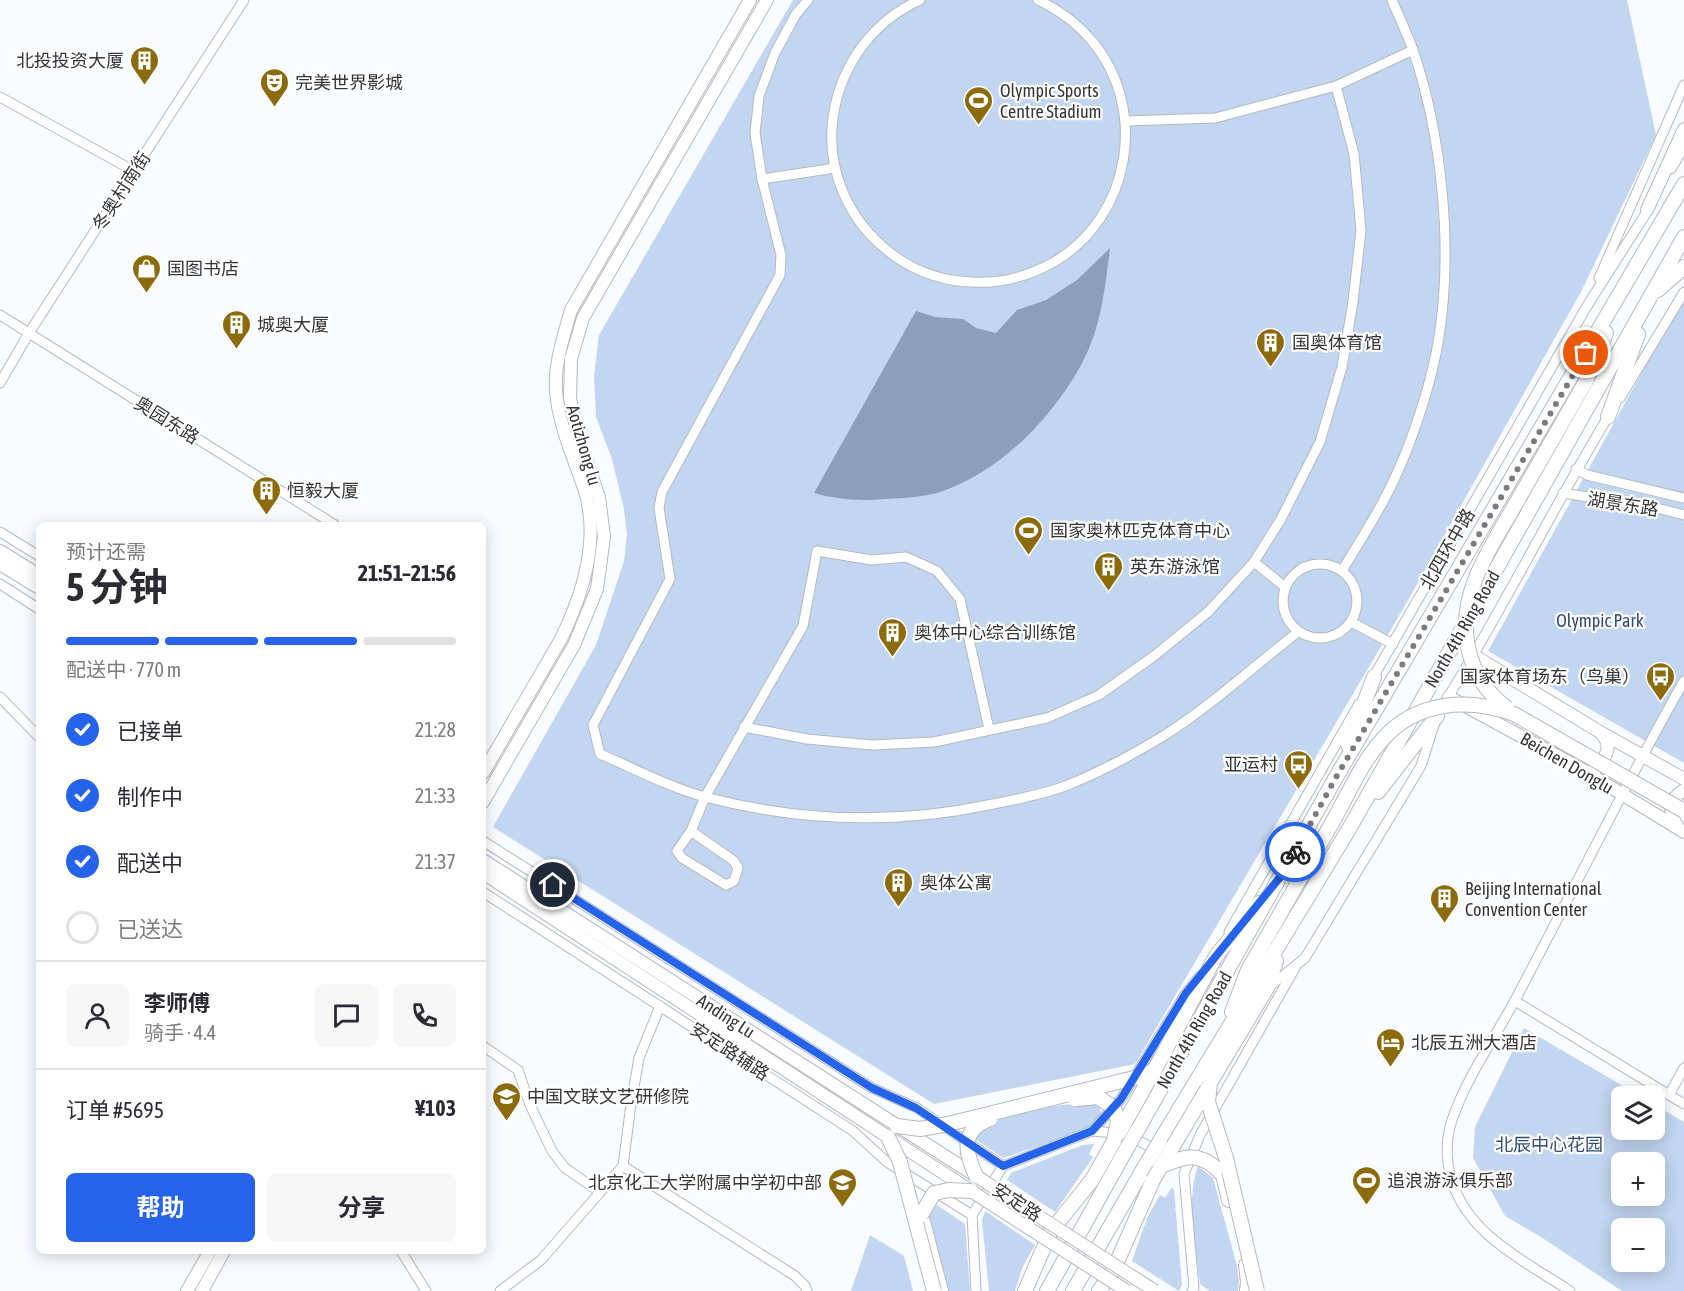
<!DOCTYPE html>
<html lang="zh">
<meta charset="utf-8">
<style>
:root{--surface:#fff;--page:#f7f7f7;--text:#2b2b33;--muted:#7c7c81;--line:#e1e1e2;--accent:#2563eb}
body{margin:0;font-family:"Asap Condensed","Noto Sans SC",sans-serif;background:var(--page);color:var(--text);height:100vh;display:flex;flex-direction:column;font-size:22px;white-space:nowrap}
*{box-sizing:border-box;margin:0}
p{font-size:20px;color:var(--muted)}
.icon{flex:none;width:33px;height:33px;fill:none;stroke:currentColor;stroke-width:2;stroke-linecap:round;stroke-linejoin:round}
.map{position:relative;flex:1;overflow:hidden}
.details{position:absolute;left:36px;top:522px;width:450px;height:732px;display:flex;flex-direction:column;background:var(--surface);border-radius:9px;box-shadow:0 3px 15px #0003}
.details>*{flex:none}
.tools{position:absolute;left:1611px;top:1086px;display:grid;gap:12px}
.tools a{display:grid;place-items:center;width:54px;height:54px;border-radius:9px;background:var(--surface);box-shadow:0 3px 15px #0003;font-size:30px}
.pin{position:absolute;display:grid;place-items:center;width:51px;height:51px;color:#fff;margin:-26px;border:3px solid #fff;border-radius:50%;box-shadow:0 2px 6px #0007}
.courier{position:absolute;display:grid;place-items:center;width:60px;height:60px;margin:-30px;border:4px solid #2563eb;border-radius:50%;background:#fff;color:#222;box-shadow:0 2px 8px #0007}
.head em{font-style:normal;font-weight:700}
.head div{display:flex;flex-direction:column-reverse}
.head{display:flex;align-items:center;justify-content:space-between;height:102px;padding:0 30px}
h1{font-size:39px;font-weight:700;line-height:45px}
.bar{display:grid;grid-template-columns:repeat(4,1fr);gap:9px 6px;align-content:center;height:72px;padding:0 30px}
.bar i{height:8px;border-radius:4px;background:var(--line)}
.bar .selected{background:var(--accent)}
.bar p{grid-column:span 4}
.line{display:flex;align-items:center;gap:15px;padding:0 30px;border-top:2px solid var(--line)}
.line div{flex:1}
.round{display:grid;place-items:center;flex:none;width:63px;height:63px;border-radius:9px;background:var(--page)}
ol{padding:0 30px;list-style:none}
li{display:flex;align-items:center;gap:18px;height:66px}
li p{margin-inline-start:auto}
li .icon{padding:6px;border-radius:50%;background:var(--accent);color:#fff;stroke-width:4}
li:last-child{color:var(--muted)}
li i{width:33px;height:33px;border:3px solid var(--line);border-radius:50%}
.primary-button{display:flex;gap:12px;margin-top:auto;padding:12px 30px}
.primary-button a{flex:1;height:69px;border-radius:9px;background:var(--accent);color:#fff;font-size:24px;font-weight:700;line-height:69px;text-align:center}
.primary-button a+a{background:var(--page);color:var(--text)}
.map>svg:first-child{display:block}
.green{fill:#c2d5f1;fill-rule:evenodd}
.water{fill:#8b9ebb}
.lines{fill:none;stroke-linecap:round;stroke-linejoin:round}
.minor-casing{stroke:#b5bac0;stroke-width:11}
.major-casing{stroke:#b5bac0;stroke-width:14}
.highway-casing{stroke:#b5bac0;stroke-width:16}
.minor{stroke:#fff;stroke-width:9}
.major{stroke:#fff;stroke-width:12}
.highway{stroke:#fff;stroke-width:14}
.major-bridge-casing{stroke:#b5bac0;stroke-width:14;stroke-linecap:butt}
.highway-bridge-casing{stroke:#b5bac0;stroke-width:16;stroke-linecap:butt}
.major-bridge{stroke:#fff;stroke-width:12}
.highway-bridge{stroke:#fff;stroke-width:14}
.done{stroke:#797b7e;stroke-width:6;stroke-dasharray:0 10.8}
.route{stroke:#2563eb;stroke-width:8}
.labels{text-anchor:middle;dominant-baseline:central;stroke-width:4.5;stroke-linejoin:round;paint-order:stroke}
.poi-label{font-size:18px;fill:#343638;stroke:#fff;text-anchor:start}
.street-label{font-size:18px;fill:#343638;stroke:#fff}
.park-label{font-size:18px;fill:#314d76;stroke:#fff}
</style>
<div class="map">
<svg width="1684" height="1291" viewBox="0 0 1684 1291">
<rect width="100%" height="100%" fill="#f8fbff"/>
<g class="green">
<path d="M793,0H1627L1656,135L1582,290L1556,336L1406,604L1135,1064L934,1104L493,827L596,645L624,561L627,535L624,509L612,459L596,417L594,376L599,335Z"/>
<path d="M1684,296V763L1488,651Z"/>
<path d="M1524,1028L1640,1096H1622V1130H1654L1655,1105L1684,1122V1291H1622L1541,1237L1505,1216L1473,1158L1475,1127ZM1622,1162H1654V1196H1622ZM1622,1228H1654V1262H1622Z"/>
<path d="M1088,1103L1100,1107L1101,1115L1094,1125L1085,1130L1003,1158L975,1139L979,1129C1011,1111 1052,1105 1088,1103Z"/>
<path d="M1094,1144L1089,1154L1093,1157L1055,1212L1007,1180L1011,1173L1083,1145Z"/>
<path d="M1198,1166L1213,1178L1237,1266L1239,1280L1238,1291H1210L1200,1284C1196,1246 1185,1204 1198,1166Z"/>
<path d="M1172,1187L1174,1190L1182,1285L1179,1291L1132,1261L1147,1218L1160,1195L1165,1198Z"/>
<path d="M934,1203L965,1224L970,1291H943C936,1264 920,1230 934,1203Z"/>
<path d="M985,1211L1035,1245L1023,1266L1015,1291H989L982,1220Z"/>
<path d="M870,1235L904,1256L913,1291H851Z"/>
</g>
<path class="water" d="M1110,248C1105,288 1101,330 1080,367C1050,420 1000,472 940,492C924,497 904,498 886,499C861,501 838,500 814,493L916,311L935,317L963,319L976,328L996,333L1017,310L1046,300L1077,280Z"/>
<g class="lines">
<defs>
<g id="minor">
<path d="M808,0L796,14L775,53L759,96L755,133L762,179L781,255L780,275L662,492L659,508L670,579L593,725L600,754C635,769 669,787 705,797C801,822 896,825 993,804C1018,799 1045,794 1068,785C1098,773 1137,752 1165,735C1212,705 1254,666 1298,632"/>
<path d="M920,0C869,23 836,72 832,128C829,172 848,216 881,245C906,268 938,281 972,282C1001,284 1029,276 1054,262C1131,217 1149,109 1092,41C1077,23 1059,10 1038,0"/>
<path d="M0,97L134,171"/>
<path d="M1126,121L1215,118L1336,86L1413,50"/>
<path d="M1671,169L1684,147"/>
<path d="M762,179L835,168"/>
<path d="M1599,278L1684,85"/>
<path d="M0,315L335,525"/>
<path d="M0,383L29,333L244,0"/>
<path d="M1620,398L1684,292"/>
<path d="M1576,469L1587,475L1684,498"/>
<path d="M1563,493L1657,508L1684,515"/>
<path d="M0,532L39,556"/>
<path d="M1254,562L1285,587"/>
<circle cx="1320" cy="601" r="37"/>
<path d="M1342,571C1359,542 1378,514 1392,484C1412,443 1432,382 1439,337C1453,248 1442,135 1413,50C1407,33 1399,17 1392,0"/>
<path d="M0,584L39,609"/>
<path d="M1351,622L1393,644"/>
<path d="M1371,681L1587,306L1650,207"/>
<path d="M0,697L39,737"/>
<path d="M1445,702C1504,608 1553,507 1611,412"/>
<path d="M744,727L807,739L872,745L934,742L1047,718L1099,695L1154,656L1208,612L1254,562L1281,519L1320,442L1342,367L1353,302L1361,230L1354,154L1336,86"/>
<path d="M691,831L734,861L738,868L734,881L726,885L682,858L677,851L691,831L705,797L803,626L817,551L872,560L906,557L937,571L960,599L989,729"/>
<path d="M483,841L872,1088L917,1108L1003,1166"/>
<path d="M483,892L853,1131L887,1162L972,1215"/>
<path d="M1229,932L1359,704"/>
<path d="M1269,987L1305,958L1421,766L1434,725"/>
<path d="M1515,1001L1684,1104"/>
<path d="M483,1046L518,1070L530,1105L552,1151L565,1168L600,1192"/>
<path d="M1669,1095L1684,1068"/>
<path d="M1092,1131L1121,1099L1186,993L1200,976"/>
<path d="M623,1166L795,1276L805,1286L807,1291"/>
<path d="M401,1251L426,1291"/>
<path d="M500,1291L541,1260L623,1166L631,1104L639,1058L660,1006"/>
<path d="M976,1291L972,1215L1003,1166L1092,1131L1127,1134L1157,1151"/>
<path d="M1192,1291L1194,1288L1184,1174L1200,1135L1295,968"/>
<path d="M1570,1291C1525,1261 1467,1235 1451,1178C1446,1159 1446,1138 1452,1120C1468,1073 1500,1031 1522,987C1576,885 1627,781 1684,681"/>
</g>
<g id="major">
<path d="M1647,210L1684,129"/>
<path d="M0,551L39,575"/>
<path d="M0,564L39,588"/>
<path d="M1473,655L1600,732L1684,779"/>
<path d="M1449,697L1581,769L1684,832"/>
<path d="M1594,769L1597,768C1606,756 1613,747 1602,734"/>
<path d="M483,773L561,639C583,594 601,539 584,488C573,456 559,426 556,391C554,364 564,335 571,310L750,0"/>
<path d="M483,802L574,645L597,589L604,537L599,497L577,434L570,398L571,359L583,318L767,0"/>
<path d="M1677,826C1668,810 1668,800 1684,790"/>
<path d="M483,860L976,1176"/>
<path d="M483,873L971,1191"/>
<path d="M187,1291L210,1251"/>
<path d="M202,1291L224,1251"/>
</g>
<g id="highway">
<path d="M1658,290L1684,267"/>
<path d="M1608,417L1638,334"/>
<path d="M1515,505L1586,381L1606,333"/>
<path d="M1348,745L1374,677"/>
<path d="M1378,792L1437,716"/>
<path d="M1232,1012L1248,970L1332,823"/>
<path d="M1165,1051L1216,956L1259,903"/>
<path d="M1210,1083L1267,988L1276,961"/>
<path d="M1138,1129L1335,779L1684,184"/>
<path d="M1160,1141L1349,829L1684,237"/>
<path d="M1217,1169L1223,1175L1229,1200"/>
<path d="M922,1218L941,1291"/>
<path d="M1246,1265L1248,1282L1247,1291"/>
<path d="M1025,1291L1051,1231L1092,1180L1114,1141"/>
<path d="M1047,1291L1127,1148"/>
<path d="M1073,1291L1148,1161"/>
<path d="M1099,1291L1113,1271L1153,1180"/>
</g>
</defs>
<use href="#minor" class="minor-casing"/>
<use href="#major" class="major-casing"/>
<use href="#highway" class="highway-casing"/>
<use href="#minor" class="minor"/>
<use href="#major" class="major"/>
<use href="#highway" class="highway"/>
<defs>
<g id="major-bridge">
<path d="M976,1176L1155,1291"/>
<path d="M971,1191L1127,1291"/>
</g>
<g id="highway-bridge">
<path d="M1507,708C1485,691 1474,674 1468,647C1457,594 1490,549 1515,505"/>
<path d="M1332,823C1348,795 1361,763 1382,740C1417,700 1468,698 1514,714L1684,811"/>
<path d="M1210,1083L1208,1102L1226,1158L1257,1291"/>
<path d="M1075,1099L1098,1097L1114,1108L1118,1121L1114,1141"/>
<path d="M897,1126L920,1129L948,1124L1142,1076L1155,1070"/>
<path d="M1119,1133L1165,1051"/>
<path d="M888,1137L900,1162L934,1291"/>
<path d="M1127,1148L1138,1129"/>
<path d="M1148,1161L1160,1141"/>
<path d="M1161,1166C1185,1157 1196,1151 1217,1169"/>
<path d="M976,1176C965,1152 960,1130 990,1119"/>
<path d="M1153,1180L1207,1089"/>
<path d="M921,1215L934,1193L949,1190L971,1191"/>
</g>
</defs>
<use href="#major-bridge" class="major-bridge-casing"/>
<use href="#highway-bridge" class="highway-bridge-casing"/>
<use href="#major-bridge" class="major-bridge"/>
<use href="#highway-bridge" class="highway-bridge"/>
</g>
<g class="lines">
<path class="done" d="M1295,852L1335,779L1586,353"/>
<path class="route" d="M553,885L872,1088L916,1108L1003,1166L1092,1131L1121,1099L1186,993L1285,871L1295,852"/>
</g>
<defs>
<symbol id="building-pin" viewBox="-11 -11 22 30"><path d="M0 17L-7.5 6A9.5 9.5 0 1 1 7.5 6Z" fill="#8c6b0c" stroke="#fff"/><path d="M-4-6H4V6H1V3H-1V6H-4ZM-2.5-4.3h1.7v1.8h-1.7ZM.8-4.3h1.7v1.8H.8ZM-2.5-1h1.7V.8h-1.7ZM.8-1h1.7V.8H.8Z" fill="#fff"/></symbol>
<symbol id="theatre-pin" viewBox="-11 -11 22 30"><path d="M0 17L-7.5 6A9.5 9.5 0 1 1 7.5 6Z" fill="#8c6b0c" stroke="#fff"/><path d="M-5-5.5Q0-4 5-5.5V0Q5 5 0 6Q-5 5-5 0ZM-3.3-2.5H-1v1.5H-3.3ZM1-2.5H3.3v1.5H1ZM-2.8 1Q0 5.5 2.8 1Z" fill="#fff"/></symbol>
<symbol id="stadium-pin" viewBox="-11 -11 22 30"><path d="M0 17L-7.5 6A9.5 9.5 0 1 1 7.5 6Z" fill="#8c6b0c" stroke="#fff"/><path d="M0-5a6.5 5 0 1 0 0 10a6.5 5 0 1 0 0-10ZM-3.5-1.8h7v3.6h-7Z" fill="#fff"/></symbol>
<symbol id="shop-pin" viewBox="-11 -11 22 30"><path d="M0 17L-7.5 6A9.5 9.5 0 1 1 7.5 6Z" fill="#8c6b0c" stroke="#fff"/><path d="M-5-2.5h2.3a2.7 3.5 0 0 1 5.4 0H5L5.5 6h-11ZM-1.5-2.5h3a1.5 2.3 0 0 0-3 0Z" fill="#fff"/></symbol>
<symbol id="bus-pin" viewBox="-11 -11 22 30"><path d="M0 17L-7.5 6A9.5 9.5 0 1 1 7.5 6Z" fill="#8c6b0c" stroke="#fff"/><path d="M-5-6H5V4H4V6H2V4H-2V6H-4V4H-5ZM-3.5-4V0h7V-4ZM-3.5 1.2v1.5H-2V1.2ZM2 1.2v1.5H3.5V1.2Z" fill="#fff"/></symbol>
<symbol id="hotel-pin" viewBox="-11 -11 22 30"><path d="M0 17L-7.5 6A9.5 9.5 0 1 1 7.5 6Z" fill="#8c6b0c" stroke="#fff"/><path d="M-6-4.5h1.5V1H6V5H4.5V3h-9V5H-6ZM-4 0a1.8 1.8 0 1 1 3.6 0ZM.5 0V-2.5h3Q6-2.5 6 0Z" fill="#fff"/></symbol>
<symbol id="university-pin" viewBox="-11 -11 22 30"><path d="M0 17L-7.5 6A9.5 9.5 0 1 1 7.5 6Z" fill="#8c6b0c" stroke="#fff"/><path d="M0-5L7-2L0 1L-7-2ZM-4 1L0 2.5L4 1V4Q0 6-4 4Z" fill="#fff"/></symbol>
<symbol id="school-pin" viewBox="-11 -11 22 30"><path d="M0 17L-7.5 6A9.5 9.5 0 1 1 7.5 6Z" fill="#8c6b0c" stroke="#fff"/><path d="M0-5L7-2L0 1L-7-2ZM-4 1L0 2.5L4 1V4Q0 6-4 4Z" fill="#fff"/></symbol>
</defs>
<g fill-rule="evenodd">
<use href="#building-pin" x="128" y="44" width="33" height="45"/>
<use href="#theatre-pin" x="258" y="66" width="33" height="45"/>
<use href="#stadium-pin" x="962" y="84" width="33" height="45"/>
<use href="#shop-pin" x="130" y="252" width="33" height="45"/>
<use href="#building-pin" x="220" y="308" width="33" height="45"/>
<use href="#building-pin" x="1254" y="326" width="33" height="45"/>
<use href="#building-pin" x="250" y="474" width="33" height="45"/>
<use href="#stadium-pin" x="1012" y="514" width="33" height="45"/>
<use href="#building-pin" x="1092" y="550" width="33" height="45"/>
<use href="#building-pin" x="876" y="616" width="33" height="45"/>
<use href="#bus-pin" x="1644" y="660" width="33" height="45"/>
<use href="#bus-pin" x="1282" y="748" width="33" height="45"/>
<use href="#building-pin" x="882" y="866" width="33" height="45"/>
<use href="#building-pin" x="1428" y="882" width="33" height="45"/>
<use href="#hotel-pin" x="1374" y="1026" width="33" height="45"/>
<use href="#university-pin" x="490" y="1080" width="33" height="45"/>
<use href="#stadium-pin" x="1350" y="1164" width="33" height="45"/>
<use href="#school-pin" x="826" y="1166" width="33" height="45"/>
</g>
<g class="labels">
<g class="poi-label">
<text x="124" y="60" text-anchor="end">北投投资大厦</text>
<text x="295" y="82">完美世界影城</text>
<text x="1000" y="90">Olympic Sports<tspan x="1000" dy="21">Centre Stadium</tspan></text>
<text x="167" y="268">国图书店</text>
<text x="257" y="324">城奥大厦</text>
<text x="1292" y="342">国奥体育馆</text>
<text x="287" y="490">恒毅大厦</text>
<text x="1050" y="530">国家奥林匹克体育中心</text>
<text x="1130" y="566">英东游泳馆</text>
<text x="914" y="632">奥体中心综合训练馆</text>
<text x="1640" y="676" text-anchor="end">国家体育场东（鸟巢）</text>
<text x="1278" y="764" text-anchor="end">亚运村</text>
<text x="920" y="882">奥体公寓</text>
<text x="1465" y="888">Beijing International<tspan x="1465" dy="21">Convention Center</tspan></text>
<text x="1411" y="1042">北辰五洲大酒店</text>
<text x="527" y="1096">中国文联文艺研修院</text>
<text x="1387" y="1180">追浪游泳俱乐部</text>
<text x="822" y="1182" text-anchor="end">北京化工大学附属中学初中部</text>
</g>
<g class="street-label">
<text transform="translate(121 191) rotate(-57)">冬奥村南街</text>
<text transform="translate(167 420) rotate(32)">奥园东路</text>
<text transform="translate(584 445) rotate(74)">Aotizhong lu</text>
<text transform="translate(1623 504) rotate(9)">湖景东路</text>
<text transform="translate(1447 549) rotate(-60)">北四环中路</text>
<text transform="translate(1462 629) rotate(-60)">North 4th Ring Road</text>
<text transform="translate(1567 763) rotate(30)">Beichen Donglu</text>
<text transform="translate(726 1016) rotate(33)">Anding Lu</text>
<text transform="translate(1194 1030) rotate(-60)">North 4th Ring Road</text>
<text transform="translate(730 1051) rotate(33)">安定路辅路</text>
<text transform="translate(1017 1202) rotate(33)">安定路</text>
</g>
<g class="park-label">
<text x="1600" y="620">Olympic Park</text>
<text x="1549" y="1144">北辰中心花园</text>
</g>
</g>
</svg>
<div class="tools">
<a><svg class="icon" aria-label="layers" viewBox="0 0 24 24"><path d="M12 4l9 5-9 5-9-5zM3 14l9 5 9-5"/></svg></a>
<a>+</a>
<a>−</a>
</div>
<div class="pin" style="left:1586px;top:353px;background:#ea580c"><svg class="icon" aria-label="bag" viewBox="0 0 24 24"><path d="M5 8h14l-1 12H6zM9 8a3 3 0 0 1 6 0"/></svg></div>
<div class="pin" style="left:553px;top:885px;background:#1f2937"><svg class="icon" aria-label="home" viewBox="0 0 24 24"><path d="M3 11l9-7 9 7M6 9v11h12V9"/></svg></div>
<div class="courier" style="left:1295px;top:852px"><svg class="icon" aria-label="bike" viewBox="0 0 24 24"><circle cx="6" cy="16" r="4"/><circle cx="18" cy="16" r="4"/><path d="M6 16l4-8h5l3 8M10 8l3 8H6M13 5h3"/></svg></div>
<section class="details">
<div class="head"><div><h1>5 分钟</h1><p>预计还需</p></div><em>21:51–21:56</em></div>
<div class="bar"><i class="selected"></i><i class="selected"></i><i class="selected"></i><i></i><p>配送中 · 770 m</p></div>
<ol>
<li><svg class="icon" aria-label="check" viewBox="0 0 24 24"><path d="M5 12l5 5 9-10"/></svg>已接单<p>21:28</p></li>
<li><svg class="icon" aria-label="check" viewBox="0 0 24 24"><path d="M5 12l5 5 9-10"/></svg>制作中<p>21:33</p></li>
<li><svg class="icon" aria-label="check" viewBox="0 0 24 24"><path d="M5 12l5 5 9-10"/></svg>配送中<p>21:37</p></li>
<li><i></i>已送达</li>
</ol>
<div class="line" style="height:108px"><a class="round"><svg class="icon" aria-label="person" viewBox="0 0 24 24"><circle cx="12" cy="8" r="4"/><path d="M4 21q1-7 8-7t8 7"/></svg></a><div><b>李师傅</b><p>骑手 · 4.4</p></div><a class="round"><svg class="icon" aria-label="chat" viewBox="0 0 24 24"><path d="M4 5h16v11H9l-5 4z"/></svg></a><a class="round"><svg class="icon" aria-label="phone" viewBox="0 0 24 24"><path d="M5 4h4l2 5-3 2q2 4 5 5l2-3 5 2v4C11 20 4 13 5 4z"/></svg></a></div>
<div class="line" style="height:78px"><div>订单 #5695</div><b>¥103</b></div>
<div class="primary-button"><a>帮助</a><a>分享</a></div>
</section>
</div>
